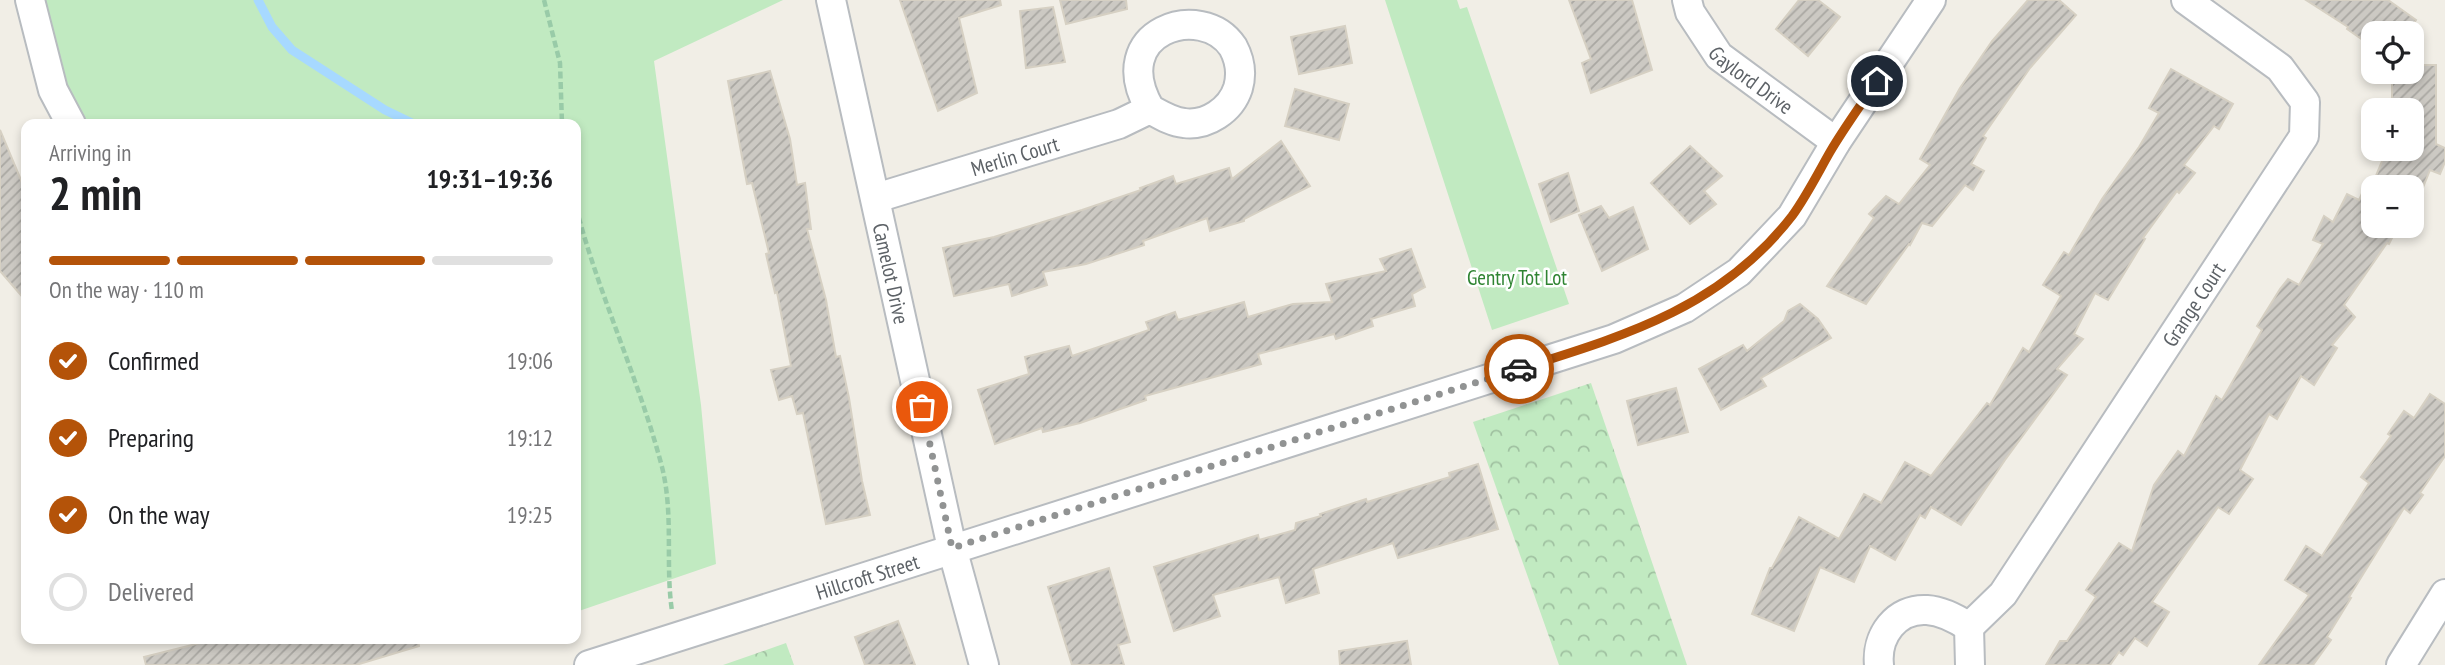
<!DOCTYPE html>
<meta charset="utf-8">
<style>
:root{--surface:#fff;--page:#f2f2f2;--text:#202124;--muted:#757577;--line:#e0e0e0;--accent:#b45309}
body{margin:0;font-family:"PT Sans Narrow",sans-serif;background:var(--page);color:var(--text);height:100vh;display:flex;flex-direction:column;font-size:26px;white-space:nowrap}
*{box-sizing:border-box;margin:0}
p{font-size:23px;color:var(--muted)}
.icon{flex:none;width:38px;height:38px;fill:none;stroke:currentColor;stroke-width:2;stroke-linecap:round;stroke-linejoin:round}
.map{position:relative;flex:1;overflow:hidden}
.sheet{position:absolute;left:21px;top:119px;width:560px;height:525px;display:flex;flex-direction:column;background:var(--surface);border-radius:14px;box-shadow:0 4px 10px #0003}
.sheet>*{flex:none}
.controls{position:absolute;left:2361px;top:21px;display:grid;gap:14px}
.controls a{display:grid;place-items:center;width:63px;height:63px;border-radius:14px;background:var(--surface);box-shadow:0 4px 10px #0003;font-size:35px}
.pin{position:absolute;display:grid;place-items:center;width:60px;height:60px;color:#fff;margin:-30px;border:4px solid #fff;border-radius:50%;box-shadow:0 2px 7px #0007}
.courier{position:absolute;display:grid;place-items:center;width:70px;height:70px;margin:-35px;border:5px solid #b45309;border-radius:50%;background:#fff;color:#222;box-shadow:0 2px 9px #0007}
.overview em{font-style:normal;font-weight:700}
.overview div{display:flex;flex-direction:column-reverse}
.overview{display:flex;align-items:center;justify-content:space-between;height:119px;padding:0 28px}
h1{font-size:46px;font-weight:700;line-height:52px}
.bar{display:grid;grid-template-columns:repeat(4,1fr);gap:10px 7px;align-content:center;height:84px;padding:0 28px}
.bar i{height:9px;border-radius:5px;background:var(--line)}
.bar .active{background:var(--accent)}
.bar p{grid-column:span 4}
ol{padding:0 28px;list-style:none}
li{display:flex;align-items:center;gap:21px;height:77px}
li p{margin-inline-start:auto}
li .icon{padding:7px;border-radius:50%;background:var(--accent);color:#fff;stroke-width:4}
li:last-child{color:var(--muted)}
li i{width:38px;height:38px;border:4px solid var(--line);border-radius:50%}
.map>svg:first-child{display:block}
.forest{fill:url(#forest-crowns)}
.park{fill:#c1eac1}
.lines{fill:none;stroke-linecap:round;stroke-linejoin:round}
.stream{stroke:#a7d9ff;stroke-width:9}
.building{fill:url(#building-hatch);stroke:#d6d0c3;stroke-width:2}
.minor-casing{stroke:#b8bcc0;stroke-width:32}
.path{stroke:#99cba8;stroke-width:4.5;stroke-dasharray:7 3.5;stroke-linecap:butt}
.minor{stroke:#fff;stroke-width:28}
.done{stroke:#919393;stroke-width:7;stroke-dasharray:0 12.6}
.route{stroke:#b45309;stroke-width:9}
.labels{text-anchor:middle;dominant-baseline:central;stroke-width:5;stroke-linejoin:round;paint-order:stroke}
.street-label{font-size:21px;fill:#5d6267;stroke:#fff}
.park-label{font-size:21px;fill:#2f8432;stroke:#fff}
</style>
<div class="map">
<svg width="2445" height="665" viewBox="0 0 2445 665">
<defs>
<pattern id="forest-crowns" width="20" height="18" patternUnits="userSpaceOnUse" patternTransform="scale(1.75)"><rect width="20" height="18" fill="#c1eac1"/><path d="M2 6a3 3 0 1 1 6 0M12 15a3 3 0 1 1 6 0" fill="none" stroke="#a0c1a1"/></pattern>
<pattern id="building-hatch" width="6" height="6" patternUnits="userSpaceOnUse" patternTransform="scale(1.75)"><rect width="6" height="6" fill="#ccc9c3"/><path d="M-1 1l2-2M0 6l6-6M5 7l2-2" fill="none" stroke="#a9a7a2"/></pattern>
</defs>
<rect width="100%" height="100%" fill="#f1eee6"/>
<g class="forest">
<path d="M1591,383L1687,665H1559L1473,422Z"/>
<path d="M786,643L794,665H723Z"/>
</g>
<g class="park">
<path d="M30,0H783L654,61L701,405L716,564L576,612V124H74Z"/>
<path d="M1385,0H1457L1460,9L1467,7L1569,304L1492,330Z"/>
</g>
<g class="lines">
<path class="stream" d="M258,0L272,27L292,50L385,110L414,124"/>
</g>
<g class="building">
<path d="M900,0H1000L1001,5L959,18L977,93L938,111Z"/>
<path d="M1060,0H1126L1127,9L1066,24Z"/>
<path d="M1569,0H1632L1652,70L1591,93L1582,63L1591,59Z"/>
<path d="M1799,0H1818L1840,17L1808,56L1776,29Z"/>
<path d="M2028,0H2059L2076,15L2030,68L1983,136L1986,138L1971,164L1984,171L1973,190L1965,185L1932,226L1922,223L1910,245L1909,244L1866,304L1827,286L1874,218L1869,214L1886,196L1899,204L1930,165L1920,159L1960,88L1992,41Z"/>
<path d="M2306,0H2388L2416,20L2407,33H2373V47L2347,29L2348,27Z"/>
<path d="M1053,7L1065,62L1026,68L1020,11Z"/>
<path d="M1345,26L1352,63L1299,74L1291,37Z"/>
<path d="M2412,65H2436V144L2445,148V162L2440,174L2430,170L2420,195L2415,193L2412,200V187H2373V226H2398L2389,244L2387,243L2344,305L2355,317L2332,345L2337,348L2314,385L2301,376L2277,419L2269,414L2240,470L2253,479L2229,514L2218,507L2152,602L2169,612L2147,646L2135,638L2123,655L2119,652L2110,665H2046L2060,641H2067L2096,597L2086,590L2119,543L2132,551L2154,485L2178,451L2184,456L2216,396L2222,400L2262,330L2257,326L2280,289L2288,279L2299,285L2323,244L2313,240L2324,216L2333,222L2347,194L2359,200L2366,185L2371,188L2387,149H2412V110H2392V72H2412Z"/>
<path d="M2171,69L2233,104L2219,129L2214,126L2184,165L2195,173L2179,193L2177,191L2143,238L2145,239L2108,300L2095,293L2074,334L2083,339L2057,369L2067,375L2005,460L1961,525L1931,507L1925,518L1920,515L1895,560L1870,546L1854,582L1820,567L1794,631L1752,614L1770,568H1772L1799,517L1839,539L1864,494L1881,503L1905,462L1931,476L1987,403L1990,405L2023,348L2029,352L2061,296L2043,285L2064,252L2069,255L2102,199L2139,147L2159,113L2149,108Z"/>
<path d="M770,71L790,139L797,185L805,183L811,229H807L826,300L836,357L840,356L849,398L862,481L870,515L826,524L803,413L797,414L792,396L779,400L771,370L791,366L777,292L775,293L766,254L769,253L752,183L747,184L728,81Z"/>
<path d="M1295,89L1349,104L1339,140L1285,126Z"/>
<path d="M0,130L26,192V301L0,271Z"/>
<path d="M1281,141L1310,186L1244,219V221L1210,231L1207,218L1143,241L1144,245L1086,264L1043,272L1047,285L1012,296L1009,284L954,296L943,248L994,237L1082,210L1141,190L1140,188L1173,176L1176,184L1229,168L1232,179Z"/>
<path d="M1690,146L1722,176L1704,191L1716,204L1690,224L1651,183Z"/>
<path d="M1568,173L1579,211L1551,222L1539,184Z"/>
<path d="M1601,206L1609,218L1633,207L1648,249L1602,271L1579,215Z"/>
<path d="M1411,249L1425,287L1412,294L1415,306L1371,319L1373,326L1336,339L1334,334L1258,354L1261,364L1145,396L1146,400L1080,423L1043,432L1042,428L995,444L978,390L1029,374L1025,357L1069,346L1072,356L1149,330L1146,322L1175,312L1178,320L1244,302L1248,317L1293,304L1332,302L1326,284L1386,271L1380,259Z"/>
<path d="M1800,304L1818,319L1831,338L1761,378L1766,386L1721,410L1699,369L1743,345L1747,351L1784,321L1788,311Z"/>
<path d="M1676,388L1688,432L1638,445L1627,401Z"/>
<path d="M2430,394L2445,404V456L2420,493L2423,495L2410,513L2404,508L2349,597L2351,598L2327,637L2331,640L2313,665H2259L2309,595L2285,580L2306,546L2322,556L2369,483L2361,477L2391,436L2388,434L2404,411L2414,418Z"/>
<path d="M1478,464L1498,529L1398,558L1393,543L1313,569L1319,593L1286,603L1279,577L1213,595L1220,616L1174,631L1154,567L1258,535L1259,540L1295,530L1296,523L1321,516L1320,514L1366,499L1367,502L1450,477L1449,473Z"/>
<path d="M1109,568L1130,642L1118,645L1124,665H1072L1048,587Z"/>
<path d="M898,621L915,665H865L855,637Z"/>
<path d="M216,639H418L419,646L356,665H146L144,657Z"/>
<path d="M1407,641L1411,665H1340L1339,651Z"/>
</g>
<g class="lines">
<defs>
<g id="minor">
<path d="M30,0L53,90L71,124"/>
<path id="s1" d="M831,0L952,548L984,665"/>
<path id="s2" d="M1687,0L1690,12L1719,56L1836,142"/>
<path id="s3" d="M876,198L1119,124L1150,109C1105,31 1202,0 1233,47C1240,60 1242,74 1238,88C1231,110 1207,126 1184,123C1172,122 1161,115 1150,109"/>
<path id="s4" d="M1969,627L2003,594L2304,136L2305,102L2280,68L2186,0"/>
<path id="s5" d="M589,665L1614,339L1685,308L1739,272L1792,216L1836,142L1931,0"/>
<path d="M1879,665C1876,636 1896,608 1927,610C1942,611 1957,619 1969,627L1970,665"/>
<path d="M2401,665L2445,594"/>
</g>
</defs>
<use href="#minor" class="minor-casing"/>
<g class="path">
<path d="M544,0L560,63L562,124"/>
<path d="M576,207C599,296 639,379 662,467C674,515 665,564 672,611"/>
</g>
<use href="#minor" class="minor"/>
</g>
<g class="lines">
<path class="done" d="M922,407L952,548L1519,369"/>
<path class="route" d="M1519,369C1624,336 1721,308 1792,216C1806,197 1818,173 1830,152C1844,128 1861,105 1877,81"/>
</g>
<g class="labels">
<g class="street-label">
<text stroke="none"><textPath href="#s2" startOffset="105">Gaylord Drive</textPath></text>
<text stroke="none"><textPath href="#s3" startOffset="145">Merlin Court</textPath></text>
<text stroke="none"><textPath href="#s1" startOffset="280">Camelot Drive</textPath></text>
<text stroke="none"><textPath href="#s4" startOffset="394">Grange Court</textPath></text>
<text stroke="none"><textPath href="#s5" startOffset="292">Hillcroft Street</textPath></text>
</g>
<g class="park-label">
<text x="1517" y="277">Gentry Tot Lot</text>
</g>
</g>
</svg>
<div class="controls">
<a><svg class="icon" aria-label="locate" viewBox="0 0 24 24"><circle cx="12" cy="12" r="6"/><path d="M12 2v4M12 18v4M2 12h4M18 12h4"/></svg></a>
<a>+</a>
<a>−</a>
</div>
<div class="pin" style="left:922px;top:407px;background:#ea580c"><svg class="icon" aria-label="bag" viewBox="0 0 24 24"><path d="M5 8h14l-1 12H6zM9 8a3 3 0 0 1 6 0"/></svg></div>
<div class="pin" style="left:1877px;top:81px;background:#1f2937"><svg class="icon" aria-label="home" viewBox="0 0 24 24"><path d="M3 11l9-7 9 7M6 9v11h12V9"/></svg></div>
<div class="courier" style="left:1519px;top:369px"><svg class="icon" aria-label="car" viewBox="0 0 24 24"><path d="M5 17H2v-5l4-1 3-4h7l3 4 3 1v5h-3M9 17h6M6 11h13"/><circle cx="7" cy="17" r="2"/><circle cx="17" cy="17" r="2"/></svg></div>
<section class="sheet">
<div class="overview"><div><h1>2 min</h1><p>Arriving in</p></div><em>19:31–19:36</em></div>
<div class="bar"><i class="active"></i><i class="active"></i><i class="active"></i><i></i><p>On the way · 110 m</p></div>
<ol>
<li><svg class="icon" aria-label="check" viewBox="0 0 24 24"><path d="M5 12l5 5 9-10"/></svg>Confirmed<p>19:06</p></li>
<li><svg class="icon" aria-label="check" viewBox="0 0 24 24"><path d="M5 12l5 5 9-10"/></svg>Preparing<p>19:12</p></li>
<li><svg class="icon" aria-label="check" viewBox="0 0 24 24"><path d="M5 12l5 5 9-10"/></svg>On the way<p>19:25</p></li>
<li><i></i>Delivered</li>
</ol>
</section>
</div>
